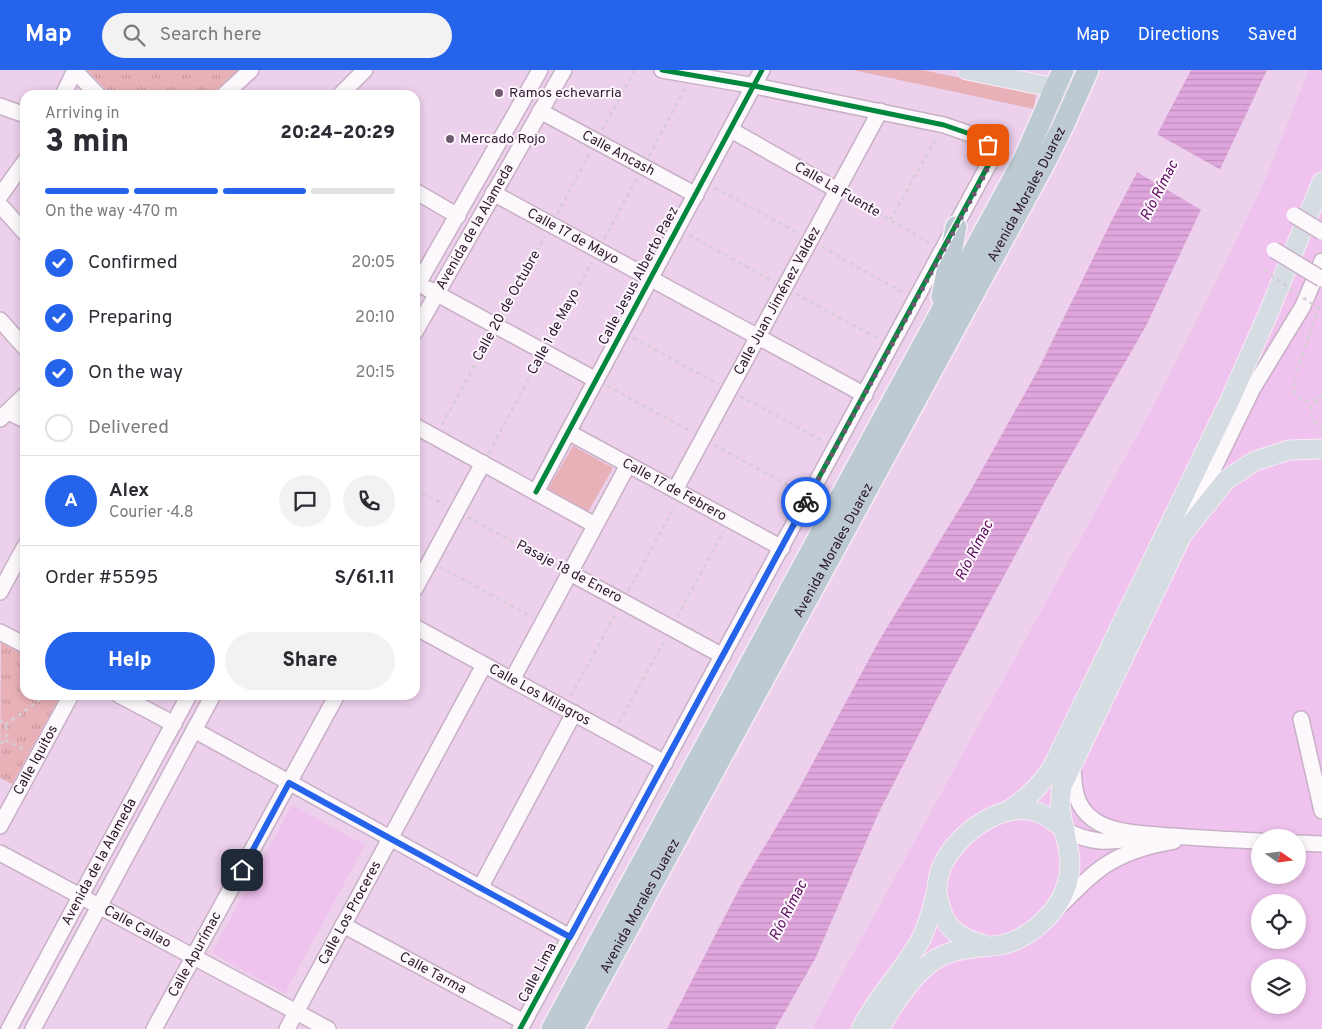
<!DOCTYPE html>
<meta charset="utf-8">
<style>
:root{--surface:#fff;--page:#f2f2f3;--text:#2b2b33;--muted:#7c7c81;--line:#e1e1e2;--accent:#2563eb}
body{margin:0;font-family:Overpass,sans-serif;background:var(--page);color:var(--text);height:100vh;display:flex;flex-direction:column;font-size:19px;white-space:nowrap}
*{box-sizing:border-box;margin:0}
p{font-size:16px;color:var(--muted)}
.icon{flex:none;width:28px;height:28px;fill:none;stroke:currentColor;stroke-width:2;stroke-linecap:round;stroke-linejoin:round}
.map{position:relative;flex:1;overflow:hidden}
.sheet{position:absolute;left:20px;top:20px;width:400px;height:610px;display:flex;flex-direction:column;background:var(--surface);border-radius:15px;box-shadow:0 2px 8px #0003}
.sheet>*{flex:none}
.needle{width:32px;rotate:104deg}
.buttons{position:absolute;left:1251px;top:759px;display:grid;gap:10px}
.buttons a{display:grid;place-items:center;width:55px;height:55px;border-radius:50%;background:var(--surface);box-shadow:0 2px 8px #0003;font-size:25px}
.pin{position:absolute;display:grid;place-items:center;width:42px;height:42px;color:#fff;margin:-21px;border-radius:10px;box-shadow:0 2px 8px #0006}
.courier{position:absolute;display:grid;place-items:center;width:50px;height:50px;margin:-25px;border:4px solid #2563eb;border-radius:50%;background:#fff;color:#222;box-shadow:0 1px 6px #0007}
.summary em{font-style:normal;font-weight:800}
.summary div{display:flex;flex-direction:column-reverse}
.summary{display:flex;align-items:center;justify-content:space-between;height:85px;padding:0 25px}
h1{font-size:32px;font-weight:800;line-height:38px}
.bar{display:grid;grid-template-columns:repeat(4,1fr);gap:8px 5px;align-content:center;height:60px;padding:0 25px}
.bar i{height:6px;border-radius:4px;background:var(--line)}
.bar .on{background:var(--accent)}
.bar p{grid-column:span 4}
.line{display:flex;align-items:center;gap:12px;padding:0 25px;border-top:1px solid var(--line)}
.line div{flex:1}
.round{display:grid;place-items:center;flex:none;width:52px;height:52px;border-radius:26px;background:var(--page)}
ol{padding:0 25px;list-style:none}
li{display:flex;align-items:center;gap:15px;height:55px}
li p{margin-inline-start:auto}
li .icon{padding:5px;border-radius:50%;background:var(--accent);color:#fff;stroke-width:4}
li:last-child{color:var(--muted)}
li i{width:28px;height:28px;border:2px solid var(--line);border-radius:50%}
.cta{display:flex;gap:10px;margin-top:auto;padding:10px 25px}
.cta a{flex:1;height:58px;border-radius:30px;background:var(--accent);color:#fff;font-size:20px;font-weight:800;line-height:58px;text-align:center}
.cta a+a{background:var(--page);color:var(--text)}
header{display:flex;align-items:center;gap:30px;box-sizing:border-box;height:70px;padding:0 25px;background:var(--accent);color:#fff}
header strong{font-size:24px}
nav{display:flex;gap:28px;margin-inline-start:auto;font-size:18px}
.search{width:350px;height:45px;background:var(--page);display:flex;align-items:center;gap:12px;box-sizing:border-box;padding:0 18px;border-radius:28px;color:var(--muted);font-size:19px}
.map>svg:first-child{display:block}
.built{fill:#f0c2ee;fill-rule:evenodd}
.green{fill:#e8b1b8}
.park{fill:url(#park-tufts)}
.water{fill:url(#water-rules)}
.pier{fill:#edd0ec}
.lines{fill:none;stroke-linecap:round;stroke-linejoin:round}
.minor-casing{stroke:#c8b0c6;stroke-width:18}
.major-casing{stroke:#f7eaf6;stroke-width:21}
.highway-casing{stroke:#f7eaf6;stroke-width:24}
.path{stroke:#d6cdd6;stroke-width:2.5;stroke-dasharray:4 4;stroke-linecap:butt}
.minor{stroke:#fcf8fc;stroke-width:15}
.major{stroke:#d6dde2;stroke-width:19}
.highway{stroke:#bdcad1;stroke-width:21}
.minor-bridge-casing{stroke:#c8b0c6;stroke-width:18;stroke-linecap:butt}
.path-bridge{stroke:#d6cdd6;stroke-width:2.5;stroke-dasharray:4 4;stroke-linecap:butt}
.minor-bridge{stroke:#fcf8fc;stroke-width:15}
.cycleway-casing{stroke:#fdf7fd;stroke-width:8}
.cycleway{stroke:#00873e;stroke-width:5}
.done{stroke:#705970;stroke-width:5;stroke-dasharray:0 9}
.route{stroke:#2563eb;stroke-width:6}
.poi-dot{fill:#705970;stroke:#fdf7fd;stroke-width:2}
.labels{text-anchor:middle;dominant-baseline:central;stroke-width:4;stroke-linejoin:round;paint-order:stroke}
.poi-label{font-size:14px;fill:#2d192d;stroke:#fdf7fd;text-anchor:start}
.street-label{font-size:14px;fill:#2d192d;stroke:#fdf7fd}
.water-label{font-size:15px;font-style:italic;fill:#5f0d60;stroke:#fdf7fd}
</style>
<header>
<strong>Map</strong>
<div class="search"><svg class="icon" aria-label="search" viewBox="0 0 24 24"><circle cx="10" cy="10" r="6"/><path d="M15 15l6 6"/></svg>Search here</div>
<nav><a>Map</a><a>Directions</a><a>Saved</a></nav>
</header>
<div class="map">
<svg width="1322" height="959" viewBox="0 0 1322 959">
<defs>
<pattern id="park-tufts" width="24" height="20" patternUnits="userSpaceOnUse" patternTransform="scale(1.25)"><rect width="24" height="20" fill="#e8b1b8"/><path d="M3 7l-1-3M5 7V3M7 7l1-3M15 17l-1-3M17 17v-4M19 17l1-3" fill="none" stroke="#c7989e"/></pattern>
<pattern id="water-rules" width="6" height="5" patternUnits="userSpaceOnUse" patternTransform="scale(1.25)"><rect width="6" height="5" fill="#dea6dc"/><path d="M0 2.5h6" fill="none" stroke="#bf8ebd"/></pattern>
</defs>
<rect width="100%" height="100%" fill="#edd0ec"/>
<g class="built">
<path d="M1309,0H1322V959H812L1153,337L1215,214L1264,113ZM1260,768H1298V805H1260ZM1260,832H1298V870H1260ZM1260,898H1298V935H1260Z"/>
<path d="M292,735L365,775L285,923L212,883Z"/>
</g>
<g class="green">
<path d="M853,0H923L1036,24L1034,39Z"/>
<path d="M573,376L613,398L588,442L548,419Z"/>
</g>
<g class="park">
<path d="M87,0H239L213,25H111Z"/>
<path d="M1,569L25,583V625H61L12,714L0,708Z"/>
</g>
<path class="water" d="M1191,0H1267L1146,256L1047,427L936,631L878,744L815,889L775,959H667L740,817L795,726L880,569L972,418L1039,298L1112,150Z"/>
<path class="pier" d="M1155,63L1223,101L1203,141L1135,101Z"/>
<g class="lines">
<defs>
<g id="minor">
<path d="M75,1L98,25"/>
<path d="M63,25L75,0"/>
<path d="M224,25L251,0"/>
<path d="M340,25L365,0"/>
<path d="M0,36L25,45"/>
<path id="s1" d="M540,41L696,125"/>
<path d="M731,60L837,120"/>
<path d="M415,121L458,146"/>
<path id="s2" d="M493,123L865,325"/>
<path d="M0,126L25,91"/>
<path d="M0,135L25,163"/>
<path d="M415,219L540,0"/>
<path d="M428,219L596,310"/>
<path d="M0,250L25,278"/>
<path id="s3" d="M415,262L564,0"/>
<path d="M8,342L25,350"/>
<path d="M0,349L25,325"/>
<path d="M415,356L595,455"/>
<path id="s4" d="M568,362L782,478"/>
<path id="s5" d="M675,420L880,41"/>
<path d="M536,422L762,0"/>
<path d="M1191,445L1253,318L1303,236L1322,191"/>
<path d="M570,503L723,586"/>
<path d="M415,519L483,393"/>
<path d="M0,522L25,476"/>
<path id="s6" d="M415,557L665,693"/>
<path d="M0,562L25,575"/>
<path d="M512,610L628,395"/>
<path d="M119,625L174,654"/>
<path d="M1301,649L1322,741"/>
<path d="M194,660L570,867"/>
<path d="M1073,696C1074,717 1074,736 1094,750C1113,764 1149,764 1172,766C1201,768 1231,770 1260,771"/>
<path id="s7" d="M0,756L71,625"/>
<path d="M1065,760C1094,775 1109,772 1140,768"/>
<path d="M1298,773L1322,774"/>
<path id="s8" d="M0,783L328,959"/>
<path d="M480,818L574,643"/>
<path d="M1060,836C1074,822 1088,807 1104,796C1125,782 1150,775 1174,771"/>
<path id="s9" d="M343,855L524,952"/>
<path id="s10" d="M9,959L189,625"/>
<path d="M33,959L213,625"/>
<path id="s11" d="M154,959L337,625"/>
<path id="s12" d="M287,959L484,595"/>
<path d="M520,959L990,92L988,75L973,65L944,55L755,16L662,0"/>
</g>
<g id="major">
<path d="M967,0L1051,17"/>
<path d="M1008,741C1027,728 1041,716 1053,696L1231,328L1268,244L1322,112"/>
<path d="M937,823C942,855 954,867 985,875"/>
<path d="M861,959C877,926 905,900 922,867C928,853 933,838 936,823C938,813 938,803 943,794C958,763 1003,729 1040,743C1050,747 1057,753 1065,760"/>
<path d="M880,959C891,936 919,895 944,885C961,877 981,878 1000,875C1029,870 1059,842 1067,814C1075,788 1064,767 1061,743C1059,734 1061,725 1062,716L1182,465L1226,410L1255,391L1289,380L1322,379"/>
</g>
<g id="highway">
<path d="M942,227L956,157"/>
<path d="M552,959L1025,87L1063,0"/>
<path id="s13" d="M573,959L1044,94L1063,56L1088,0"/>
</g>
</defs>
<use href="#minor" class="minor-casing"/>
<use href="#major" class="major-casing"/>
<use href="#highway" class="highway-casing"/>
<g class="path">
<path d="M602,60L635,0"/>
<path d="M649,86L685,18"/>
<path d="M715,118L800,164"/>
<path d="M850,127L932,174"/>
<path d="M557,144L590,83"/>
<path d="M890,150L937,67"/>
<path d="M689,165L774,212"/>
<path d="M604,169L637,108"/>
<path d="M822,177L904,223"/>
<path d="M796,224L879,269"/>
<path d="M1316,244L1297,300L1293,321C1300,332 1308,332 1319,328"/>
<path d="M502,245L545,166"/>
<path d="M633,268L718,314"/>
<path d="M549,271L592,192"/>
<path d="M607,316L692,362"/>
<path d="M1322,324L1311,337L1312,349L1322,360"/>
<path d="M740,326L823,371"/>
<path d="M442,355L490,267"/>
<path d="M714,375L797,420"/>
<path d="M489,383L537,293"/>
<path d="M415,419L445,435"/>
<path d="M468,447L557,496"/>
<path d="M440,497L532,547"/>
<path d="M628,521L675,436"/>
<path d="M677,547L723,462"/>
<path d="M571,626L616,543"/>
<path d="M0,650C9,657 9,667 0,674"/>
<path d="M619,652L665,570"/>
<path d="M5,655L47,625"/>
<path d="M5,670L26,681"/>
</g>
<use href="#minor" class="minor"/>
<use href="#major" class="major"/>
<use href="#highway" class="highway"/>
<defs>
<g id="minor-bridge">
<path d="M1294,145L1322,162"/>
<path d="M1274,180L1322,209"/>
</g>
</defs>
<use href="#minor-bridge" class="minor-bridge-casing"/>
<path class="path-bridge" d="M1264,200L1322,241"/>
<use href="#minor-bridge" class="minor-bridge"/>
<defs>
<g id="cycleway">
<path d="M536,422L762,0"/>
<path d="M520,959L990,92L988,75L973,65L944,55L755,16L662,0"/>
</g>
</defs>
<use href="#cycleway" class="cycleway-casing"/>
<use href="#cycleway" class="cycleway"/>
</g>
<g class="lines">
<path class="done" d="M806,432L985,104L990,92L988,75"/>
<path class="route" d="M242,800L289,713L570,867L806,432"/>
</g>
<g class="poi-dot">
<circle cx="499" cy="23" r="5"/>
<circle cx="450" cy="69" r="5"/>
</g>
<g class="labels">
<g class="poi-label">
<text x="509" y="23">Ramos echevarria</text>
<text x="460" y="69">Mercado Rojo</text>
</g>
<g class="street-label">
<text stroke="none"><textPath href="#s1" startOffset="89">Calle Ancash</textPath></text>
<text transform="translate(837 120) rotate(30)">Calle La Fuente</text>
<text stroke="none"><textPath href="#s13" startOffset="950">Avenida Morales Duarez</textPath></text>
<text stroke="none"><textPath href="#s3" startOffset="121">Avenida de la Alameda</textPath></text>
<text stroke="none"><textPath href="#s2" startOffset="91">Calle 17 de Mayo</textPath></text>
<text transform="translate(639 206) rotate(-62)">Calle Jesus Alberto Paez</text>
<text stroke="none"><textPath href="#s5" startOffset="215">Calle Juan Jiménez Valdez</textPath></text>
<text transform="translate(507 236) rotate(-61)">Calle 20 de Octubre</text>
<text transform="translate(554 262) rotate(-62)">Calle 1 de Mayo</text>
<text stroke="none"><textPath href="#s4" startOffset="121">Calle 17 de Febrero</textPath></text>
<text stroke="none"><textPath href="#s13" startOffset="545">Avenida Morales Duarez</textPath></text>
<text transform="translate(569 502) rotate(28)">Pasaje 18 de Enero</text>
<text stroke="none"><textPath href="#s6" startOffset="142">Calle Los Milagros</textPath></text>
<text stroke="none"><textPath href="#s7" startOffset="75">Calle Iquitos</textPath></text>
<text stroke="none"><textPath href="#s10" startOffset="190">Avenida de la Alameda</textPath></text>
<text stroke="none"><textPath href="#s13" startOffset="140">Avenida Morales Duarez</textPath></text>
<text stroke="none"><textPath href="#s12" startOffset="132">Calle Los Proceres</textPath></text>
<text stroke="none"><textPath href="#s8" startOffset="156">Calle Callao</textPath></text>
<text stroke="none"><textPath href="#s11" startOffset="85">Calle Apurímac</textPath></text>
<text stroke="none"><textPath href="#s9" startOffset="102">Calle Tarma</textPath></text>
<text transform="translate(538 903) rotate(-62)">Calle Lima</text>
</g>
<g class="water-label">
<text transform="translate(1160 121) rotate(-63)">Río Rímac</text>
<text transform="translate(975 481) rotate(-63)">Río Rímac</text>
<text transform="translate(789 841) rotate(-63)">Río Rímac</text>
</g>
</g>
</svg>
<div class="buttons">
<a><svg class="needle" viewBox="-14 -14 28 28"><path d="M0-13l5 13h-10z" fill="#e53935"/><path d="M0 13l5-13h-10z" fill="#7c7c81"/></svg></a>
<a><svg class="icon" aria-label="locate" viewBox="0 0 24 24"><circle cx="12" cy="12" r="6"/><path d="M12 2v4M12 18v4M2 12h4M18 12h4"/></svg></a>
<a><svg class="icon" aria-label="layers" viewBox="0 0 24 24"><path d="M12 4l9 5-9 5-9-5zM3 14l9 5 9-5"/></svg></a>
</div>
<div class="pin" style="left:988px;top:75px;background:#ea580c"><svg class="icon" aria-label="bag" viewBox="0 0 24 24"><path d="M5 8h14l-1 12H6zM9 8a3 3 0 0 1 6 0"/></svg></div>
<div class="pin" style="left:242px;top:800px;background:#1f2937"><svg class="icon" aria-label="home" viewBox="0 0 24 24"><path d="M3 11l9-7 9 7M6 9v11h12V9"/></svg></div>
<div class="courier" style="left:806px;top:432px"><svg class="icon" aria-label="bike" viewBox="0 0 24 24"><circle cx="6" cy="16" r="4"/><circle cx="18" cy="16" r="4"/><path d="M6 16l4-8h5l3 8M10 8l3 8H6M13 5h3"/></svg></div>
<section class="sheet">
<div class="summary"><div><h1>3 min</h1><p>Arriving in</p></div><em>20:24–20:29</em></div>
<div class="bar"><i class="on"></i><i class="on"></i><i class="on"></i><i></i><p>On the way · 470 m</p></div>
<ol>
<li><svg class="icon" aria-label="check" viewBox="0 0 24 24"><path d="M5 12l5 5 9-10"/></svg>Confirmed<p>20:05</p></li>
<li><svg class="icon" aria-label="check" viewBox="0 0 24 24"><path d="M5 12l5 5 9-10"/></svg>Preparing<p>20:10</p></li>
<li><svg class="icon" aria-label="check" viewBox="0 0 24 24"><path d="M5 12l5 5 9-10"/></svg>On the way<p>20:15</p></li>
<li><i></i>Delivered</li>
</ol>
<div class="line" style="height:90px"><b class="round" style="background:var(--accent);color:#fff">A</b><div><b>Alex</b><p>Courier · 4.8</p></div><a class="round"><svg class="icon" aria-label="chat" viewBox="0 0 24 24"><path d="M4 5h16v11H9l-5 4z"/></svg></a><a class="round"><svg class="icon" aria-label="phone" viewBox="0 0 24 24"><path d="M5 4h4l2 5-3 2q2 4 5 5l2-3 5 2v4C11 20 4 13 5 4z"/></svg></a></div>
<div class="line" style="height:65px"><div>Order #5595</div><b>S/61.11</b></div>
<div class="cta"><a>Help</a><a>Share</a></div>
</section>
</div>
